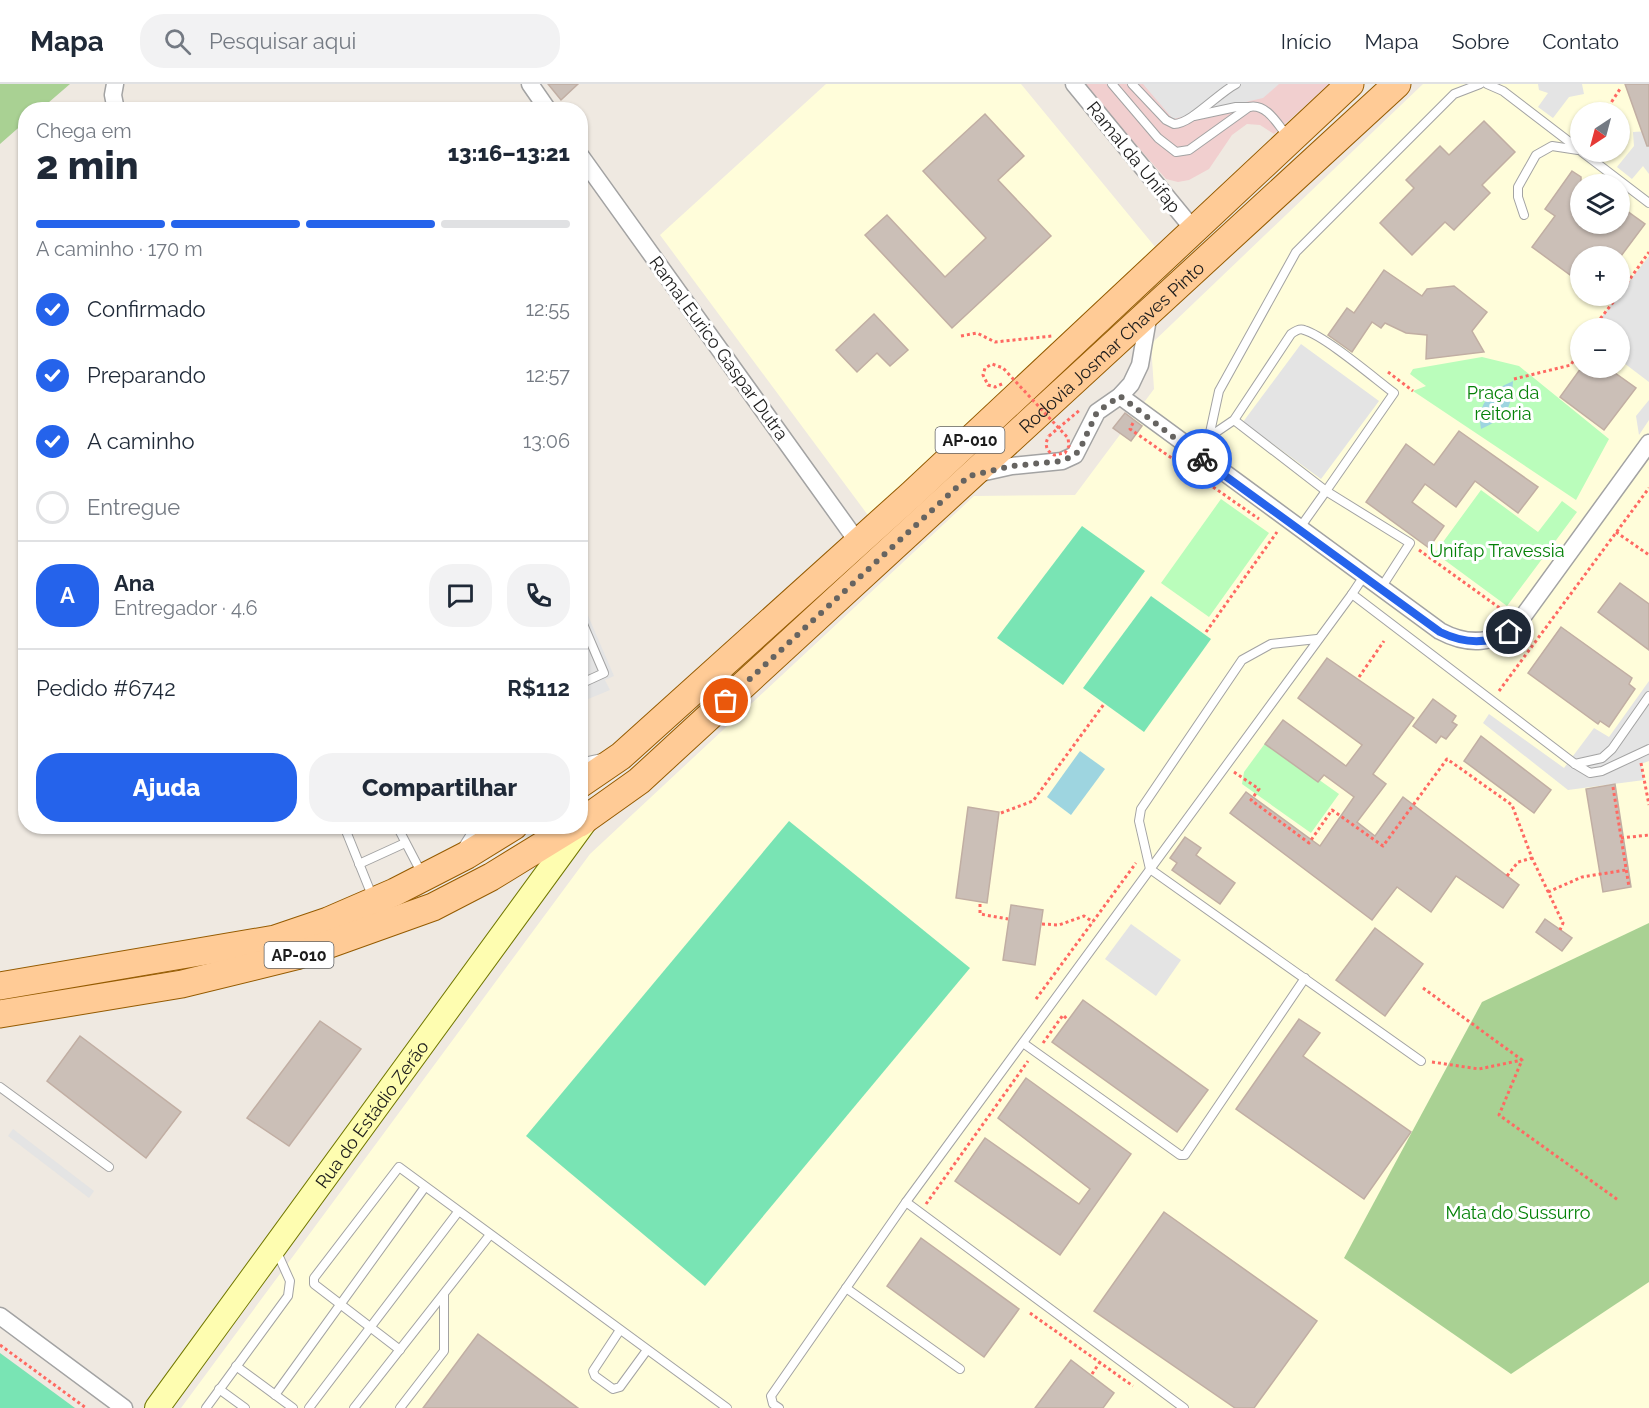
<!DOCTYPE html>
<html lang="pt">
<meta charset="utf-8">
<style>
:root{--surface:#fff;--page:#f2f2f3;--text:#1f2937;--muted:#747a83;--line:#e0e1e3;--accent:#2563eb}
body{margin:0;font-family:Raleway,sans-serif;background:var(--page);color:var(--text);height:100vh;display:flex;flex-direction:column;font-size:22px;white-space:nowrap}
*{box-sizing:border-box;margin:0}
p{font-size:20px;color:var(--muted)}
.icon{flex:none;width:33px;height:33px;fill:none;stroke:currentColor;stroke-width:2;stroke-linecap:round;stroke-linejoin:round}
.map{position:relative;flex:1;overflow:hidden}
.panel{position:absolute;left:18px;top:18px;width:570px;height:732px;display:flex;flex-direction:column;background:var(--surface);border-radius:24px;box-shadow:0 2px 4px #0004}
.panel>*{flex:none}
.needle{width:39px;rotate:216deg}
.fabs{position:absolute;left:1570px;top:18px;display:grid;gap:12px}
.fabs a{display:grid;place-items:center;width:60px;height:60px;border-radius:50%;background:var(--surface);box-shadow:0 2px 4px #0004;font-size:30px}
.pin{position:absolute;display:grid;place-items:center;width:51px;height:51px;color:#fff;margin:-26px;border:3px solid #fff;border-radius:50%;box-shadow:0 2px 6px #0007}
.courier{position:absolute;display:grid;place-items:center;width:60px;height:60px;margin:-30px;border:4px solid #2563eb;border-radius:50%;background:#fff;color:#222;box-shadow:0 2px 8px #0007}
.overview em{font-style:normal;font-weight:800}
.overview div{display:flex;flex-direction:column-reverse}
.overview{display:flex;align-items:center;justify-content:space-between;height:102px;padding:0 18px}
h1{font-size:39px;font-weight:800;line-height:45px}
.bar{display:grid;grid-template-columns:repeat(4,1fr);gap:9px 6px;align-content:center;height:72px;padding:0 18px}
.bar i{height:8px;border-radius:4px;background:var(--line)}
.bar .active{background:var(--accent)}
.bar p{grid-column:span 4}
.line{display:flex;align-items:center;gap:15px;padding:0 18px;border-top:2px solid var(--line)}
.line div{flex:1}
.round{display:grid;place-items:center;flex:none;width:63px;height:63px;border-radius:24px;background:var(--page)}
ol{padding:0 18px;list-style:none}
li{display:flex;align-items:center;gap:18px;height:66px}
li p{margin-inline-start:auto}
li .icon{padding:6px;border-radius:50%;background:var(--accent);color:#fff;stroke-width:4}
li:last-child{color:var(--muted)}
li i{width:33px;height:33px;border:3px solid var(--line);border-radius:50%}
.primary-button{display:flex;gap:12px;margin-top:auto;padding:12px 18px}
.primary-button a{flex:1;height:69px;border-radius:24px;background:var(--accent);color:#fff;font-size:24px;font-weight:800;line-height:69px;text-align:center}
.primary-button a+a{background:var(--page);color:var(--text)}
header{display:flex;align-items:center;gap:36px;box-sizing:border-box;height:84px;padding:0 30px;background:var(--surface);border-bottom:2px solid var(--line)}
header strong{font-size:28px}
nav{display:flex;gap:33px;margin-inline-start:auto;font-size:21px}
.search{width:420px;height:54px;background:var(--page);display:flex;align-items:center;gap:15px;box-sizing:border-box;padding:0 21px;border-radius:24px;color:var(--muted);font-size:22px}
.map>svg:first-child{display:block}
.commercial{fill:#f1cfcf}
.education{fill:#fffdda;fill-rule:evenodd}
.forest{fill:#a9d193}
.park{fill:#bafdbb}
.pitch{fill:#79e4b4}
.parking{fill:#e4e4e4}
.water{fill:#9ed5e0}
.building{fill:#cbbfb7;stroke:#c1aea3;stroke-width:1.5}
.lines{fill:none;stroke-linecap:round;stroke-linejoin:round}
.lane-casing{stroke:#a3a3a3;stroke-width:10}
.street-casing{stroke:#a3a3a3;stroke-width:19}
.secondary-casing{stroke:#717700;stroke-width:26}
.primary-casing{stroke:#955b00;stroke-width:29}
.path{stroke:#ff6962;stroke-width:3;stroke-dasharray:3 3;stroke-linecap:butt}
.lane{stroke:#fff;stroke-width:8}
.street{stroke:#fff;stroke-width:16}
.secondary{stroke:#fefdb0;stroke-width:24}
.primary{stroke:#ffcb96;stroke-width:27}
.path-bridge{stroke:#ff6962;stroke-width:3;stroke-dasharray:3 3;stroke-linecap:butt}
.done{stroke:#666461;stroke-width:6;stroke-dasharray:0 10.8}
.route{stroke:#2563eb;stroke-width:8}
.labels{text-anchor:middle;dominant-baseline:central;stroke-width:6;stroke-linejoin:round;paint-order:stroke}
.shield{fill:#fff;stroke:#606060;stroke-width:1.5}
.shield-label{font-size:16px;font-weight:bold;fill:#1c1c1c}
.street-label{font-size:18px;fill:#1c1c1c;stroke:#fff}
.park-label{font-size:18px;fill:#048107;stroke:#fff}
</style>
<header>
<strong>Mapa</strong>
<div class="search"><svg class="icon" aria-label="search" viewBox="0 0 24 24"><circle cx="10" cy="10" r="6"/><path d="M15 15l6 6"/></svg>Pesquisar aqui</div>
<nav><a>Início</a><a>Mapa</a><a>Sobre</a><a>Contato</a></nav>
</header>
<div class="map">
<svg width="1649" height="1324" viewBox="0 0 1649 1324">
<rect width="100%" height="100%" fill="#efe9e1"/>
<path class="commercial" d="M1083,0H1329L1274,50L1260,41L1247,40L1232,51L1209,85L1189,96L1178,98L1166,95Z"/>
<g class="education">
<path d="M826,0H1021L1156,164L873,438L660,151Z"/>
<path d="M1423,0H1649V1324H181L590,770L974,412L1075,411L1154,305L1151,260ZM1581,28H1620V68H1581ZM1581,100H1620V140H1581ZM1581,172H1620V212H1581ZM1581,244H1620V284H1581Z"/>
</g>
<g class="forest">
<path d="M0,0H70L41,25L26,26L25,38L0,60Z"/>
<path d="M1649,839V1198L1511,1290L1344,1174L1482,918Z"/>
</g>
<g class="park">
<path d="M1482,273L1519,282L1609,355L1576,416L1413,307L1426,302L1410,290L1413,285Z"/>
<path d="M1481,406L1538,448L1562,417L1577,428L1507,522L1435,469Z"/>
<path d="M1221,415L1269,449L1209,533L1161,499Z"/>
<path d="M1266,658L1339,710L1311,749L1242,700L1244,688Z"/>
</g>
<g class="pitch">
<path d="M1082,442L1145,487L1063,601L997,554Z"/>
<path d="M1151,512L1211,555L1144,648L1083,604Z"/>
<path d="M789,737L970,884L705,1202L526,1052Z"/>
<path d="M0,1269L75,1324H0Z"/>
</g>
<g class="parking">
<path d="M1143,0H1279L1263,14L1173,35Z"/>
<path d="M1538,0H1582L1584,10L1569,13L1553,34L1538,23L1548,9L1539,6Z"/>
<path d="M1649,47V90L1643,82L1632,95L1617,83L1634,62L1633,48Z"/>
<path d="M1649,172V298L1620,276V244H1593Z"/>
<path d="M1301,260L1379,317L1321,395L1243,338Z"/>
<path d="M1649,316V336L1639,351L1636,332Z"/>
<path d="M580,513L614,592L605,596L610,606L581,618Z"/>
<path d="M1649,597V677L1641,680L1644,696L1568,706L1483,639L1489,630L1564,684L1594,644L1609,653Z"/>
<path d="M1131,840L1181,876L1156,912L1105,875Z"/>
<path d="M13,1045L94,1107L89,1114L8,1052Z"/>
</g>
<g class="water">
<path d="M1513,297C1511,326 1507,333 1481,345C1476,319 1491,307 1513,297Z"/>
<path d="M1080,667L1105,685L1071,731L1047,713Z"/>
</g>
<g class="building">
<path d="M548,0H578L561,16Z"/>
<path d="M1625,0H1649V62H1647Z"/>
<path d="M985,30L1024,72L998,96L1051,152L952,244L865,151L887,131L945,193L986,154L923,87Z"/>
<path d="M1484,37L1515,68L1482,101L1490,109L1454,146L1445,138L1412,171L1380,139L1414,104L1406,96L1440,62L1449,71Z"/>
<path d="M1572,87L1581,93V140H1620V122L1645,140L1621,172H1581V199L1532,163L1555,132L1545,125Z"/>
<path d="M1384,186L1422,212L1427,205L1454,202L1487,228L1472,247L1484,268L1426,275L1427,251L1406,249L1385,239L1381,244L1372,238L1352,268L1328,251L1347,224L1354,229Z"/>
<path d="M874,230L908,266L890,282L877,269L857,288L836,266Z"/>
<path d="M1581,284H1608L1636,304L1604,346L1560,313Z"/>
<path d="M1125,329L1142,342L1131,357L1113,344Z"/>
<path d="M1459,347L1538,403L1518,429L1475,397L1456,423L1425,400L1412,418L1444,442L1429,464L1366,418L1406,360L1434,381Z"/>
<path d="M1620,499L1649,520V566L1598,528Z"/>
<path d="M1561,543L1632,594L1629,600L1635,605L1609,643L1600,637L1598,640L1528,589Z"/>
<path d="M1327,574L1414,634L1373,690L1386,700L1357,738L1375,752L1403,713L1519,801L1503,824L1456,792L1431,828L1397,803L1372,836L1230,729L1246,708L1320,762L1354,713L1324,691L1318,698L1265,660L1283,636L1346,682L1362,661L1298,614Z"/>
<path d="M1433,615L1456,632L1452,638L1457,641L1446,655L1441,652L1436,659L1413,642Z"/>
<path d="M1481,652L1551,706L1534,729L1464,677Z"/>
<path d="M1615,700L1631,803L1603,808L1586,705Z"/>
<path d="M968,723L999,728L987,819L956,814Z"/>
<path d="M1185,753L1201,764L1196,771L1235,799L1220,820L1172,786L1177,779L1170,774Z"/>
<path d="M1011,821L1043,826L1035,881L1003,876Z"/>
<path d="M1545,835L1572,854L1562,867L1536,848Z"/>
<path d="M1375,844L1423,880L1385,932L1336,896Z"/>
<path d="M1083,916L1208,1006L1177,1048L1052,958Z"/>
<path d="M1299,935L1320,949L1303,972L1411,1048L1364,1115L1236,1025Z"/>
<path d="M320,937L361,965L289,1062L247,1034Z"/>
<path d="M80,952L181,1028L146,1074L47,997Z"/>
<path d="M1026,994L1131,1070L1060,1171L955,1097L985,1054L1079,1120L1090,1105L998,1034Z"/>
<path d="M1164,1128L1317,1237L1254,1324H1235L1094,1227Z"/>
<path d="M921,1154L1019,1225L984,1273L887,1202Z"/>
<path d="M478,1250L578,1324H423Z"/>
<path d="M1071,1276L1114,1309L1103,1324H1035Z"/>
</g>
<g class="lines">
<defs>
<g id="lane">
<path d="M1112,0L1158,54L1176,68L1189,66L1249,23C1267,19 1278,41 1288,53"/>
<path d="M1132,0L1166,36L1174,40C1191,40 1218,9 1236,0"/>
<path d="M1487,0L1503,7L1580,66"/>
<path d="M1194,32L1236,23H1249"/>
<path d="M1582,68L1649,119"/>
<path d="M1524,131L1518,113V103L1536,71L1552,62L1578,66"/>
<path d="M1209,353L1219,307L1296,168L1454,10L1480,0"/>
<path d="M1202,374L1209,353L1234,336L1326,407L1394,309C1374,294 1325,252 1304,246C1300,244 1295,247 1291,250L1234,336"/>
<path d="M1299,445L1326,407L1410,459L1381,504"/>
<path d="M1364,492L1352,510L1575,680L1590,689L1602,687L1649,665"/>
<path d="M580,533L604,589L580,600"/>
<path d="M1317,555L1271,560L1242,576L1141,725L1139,737L1150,785L1421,977"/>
<path d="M580,679L602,674"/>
<path d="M1575,680L1602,674L1612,665L1649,612"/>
<path d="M344,742L373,814"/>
<path d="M397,742L422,790"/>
<path d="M462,764L473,747L481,742"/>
<path d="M359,780L405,759"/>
<path d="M1023,959L1180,1071H1185L1305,894"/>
<path d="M0,1003L109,1083"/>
<path d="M906,1118L1352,510"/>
<path d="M846,1204L960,1285"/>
<path d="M620,1246L593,1287L595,1292L613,1305L620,1303L647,1266"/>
<path d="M400,1266L314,1200V1194L399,1083L727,1324"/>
<path d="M236,1282L293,1324"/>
<path d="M219,1305L245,1324"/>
<path d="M275,1311L425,1103"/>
<path d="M206,1324L288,1212L290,1197L276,1166"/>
<path d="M309,1324L458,1128"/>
<path d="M354,1324L489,1152"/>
<path d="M400,1324L444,1267V1211"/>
<path d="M779,1324L773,1320L771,1312L906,1118L1184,1324"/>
</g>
<g id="street">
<path d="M115,0L113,11L116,26"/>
<path d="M530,0L548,26"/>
<path d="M1074,0L1194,146"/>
<path d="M580,71L857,457"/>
<path d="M1120,312L1440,547C1468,562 1495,561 1519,538L1649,359"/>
<path d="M976,390L1012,382L1062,377L1075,371L1097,328L1120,312L1131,300L1140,281L1149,229"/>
<path d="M0,1232L124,1324"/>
</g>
<g id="secondary">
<path id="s1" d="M157,1324L586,736"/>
</g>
<g id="primary">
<path d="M580,700L621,672L912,410L1350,0"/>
<path id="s2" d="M580,739L639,697L1397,0"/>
<path d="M0,902L275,855L328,837L395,808L467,771L514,742"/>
<path d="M0,930L182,900L296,872L433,823L491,793L574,742"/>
</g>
</defs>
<use href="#lane" class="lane-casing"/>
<use href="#street" class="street-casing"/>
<use href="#secondary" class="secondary-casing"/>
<use href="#primary" class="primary-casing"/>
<g class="path">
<path d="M1605,28L1620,5"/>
<path d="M1620,209L1649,168"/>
<path d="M1593,244L1618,212"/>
<path d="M961,252L977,249L995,258L1052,252"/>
<path d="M1388,288L1413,307"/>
<path d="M1514,295L1571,281L1581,263"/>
<path d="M1133,339L1130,345L1259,435"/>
<path d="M1049,352L1081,325"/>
<path d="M1616,448L1649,471"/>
<path d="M1419,466L1508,530"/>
<path d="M1206,548L1277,448"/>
<path d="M1359,593L1384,557"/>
<path d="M1499,607L1649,404"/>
<path d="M1641,679L1649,721"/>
<path d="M1234,688L1259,705L1251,716L1309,759L1332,726L1383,762L1447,675L1512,721L1532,774L1563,839L1560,846"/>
<path d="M1613,703L1629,803"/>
<path d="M1001,729L1033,717L1104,620"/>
<path d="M1621,754L1649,751"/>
<path d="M1507,792L1518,778L1532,774"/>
<path d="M1548,808L1582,793L1626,786"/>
<path d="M980,820V830L1008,835"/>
<path d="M1042,840L1059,841L1084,832L1093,838"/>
<path d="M1423,904L1522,976L1499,1031L1618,1116"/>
<path d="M1036,915L1136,779"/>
<path d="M1043,959L1063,931L1067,935"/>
<path d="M1432,978L1479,985L1522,976"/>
<path d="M926,1120L1028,977"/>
<path d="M1030,1229L1133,1302"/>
<path d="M0,1261L86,1324"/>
<path d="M1092,1290L1100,1278"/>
</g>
<use href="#lane" class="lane"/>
<use href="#street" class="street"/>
<use href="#secondary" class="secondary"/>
<use href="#primary" class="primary"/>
<path class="path-bridge" d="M1002,300L995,303L988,301L983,291L985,284L992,280L1003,284L1068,354L1069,362L1065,369L1054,371C1046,367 1044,360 1049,352"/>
</g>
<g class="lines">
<path class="done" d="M726,617L969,392L1012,382L1062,377L1075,371L1080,365L1097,328L1120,312L1202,375"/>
<path class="route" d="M1202,375L1440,548C1463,559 1486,562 1509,548"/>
</g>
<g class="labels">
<g class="shield">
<rect x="935.5" y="343" width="69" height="26" rx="4.5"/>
<rect x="264.5" y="858" width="69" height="26" rx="4.5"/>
</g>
<g class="shield-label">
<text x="970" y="356">AP-010</text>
<text x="299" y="871">AP-010</text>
</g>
<g class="street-label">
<text transform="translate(1134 73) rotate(51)">Ramal da Unifap</text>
<text stroke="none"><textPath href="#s2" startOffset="714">Rodovia Josmar Chaves Pinto</textPath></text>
<text transform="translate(719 264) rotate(54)">Ramal Eurico Gaspar Dutra</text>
<text stroke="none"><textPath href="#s1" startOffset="364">Rua do Estádio Zerão</textPath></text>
</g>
<g class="park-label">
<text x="1503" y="308">Praça da<tspan x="1503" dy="21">reitoria</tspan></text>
<text x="1497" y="466">Unifap Travessia</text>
<text x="1518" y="1128">Mata do Sussurro</text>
</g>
</g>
</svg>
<div class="fabs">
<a><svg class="needle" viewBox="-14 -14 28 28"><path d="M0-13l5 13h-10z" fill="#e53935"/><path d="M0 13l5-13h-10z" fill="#747a83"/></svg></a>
<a><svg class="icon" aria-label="layers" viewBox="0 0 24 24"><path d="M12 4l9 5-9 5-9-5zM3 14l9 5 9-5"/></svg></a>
<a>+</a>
<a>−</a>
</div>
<div class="pin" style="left:726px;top:617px;background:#ea580c"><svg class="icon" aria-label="bag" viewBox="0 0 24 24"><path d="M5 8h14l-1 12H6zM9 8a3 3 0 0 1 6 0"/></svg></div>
<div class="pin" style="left:1509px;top:548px;background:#1f2937"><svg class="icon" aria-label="home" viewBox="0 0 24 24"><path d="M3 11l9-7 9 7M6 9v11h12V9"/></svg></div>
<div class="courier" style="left:1202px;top:375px"><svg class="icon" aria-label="bike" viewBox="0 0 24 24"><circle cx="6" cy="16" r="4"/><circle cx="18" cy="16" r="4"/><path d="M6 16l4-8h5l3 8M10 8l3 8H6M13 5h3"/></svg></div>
<section class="panel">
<div class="overview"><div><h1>2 min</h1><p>Chega em</p></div><em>13:16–13:21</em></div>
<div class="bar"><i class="active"></i><i class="active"></i><i class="active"></i><i></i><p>A caminho · 170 m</p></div>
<ol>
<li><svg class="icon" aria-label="check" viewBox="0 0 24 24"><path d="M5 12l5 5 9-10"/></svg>Confirmado<p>12:55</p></li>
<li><svg class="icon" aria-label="check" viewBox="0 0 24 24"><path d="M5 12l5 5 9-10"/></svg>Preparando<p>12:57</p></li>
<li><svg class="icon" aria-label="check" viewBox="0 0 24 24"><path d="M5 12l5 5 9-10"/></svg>A caminho<p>13:06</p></li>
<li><i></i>Entregue</li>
</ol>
<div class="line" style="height:108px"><b class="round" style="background:var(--accent);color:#fff">A</b><div><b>Ana</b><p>Entregador · 4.6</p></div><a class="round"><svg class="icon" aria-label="chat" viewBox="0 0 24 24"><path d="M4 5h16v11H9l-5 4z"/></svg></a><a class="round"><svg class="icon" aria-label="phone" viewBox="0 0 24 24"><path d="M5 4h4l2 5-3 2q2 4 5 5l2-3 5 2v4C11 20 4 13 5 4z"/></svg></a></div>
<div class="line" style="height:78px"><div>Pedido #6742</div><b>R$112</b></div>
<div class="primary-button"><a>Ajuda</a><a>Compartilhar</a></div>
</section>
</div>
